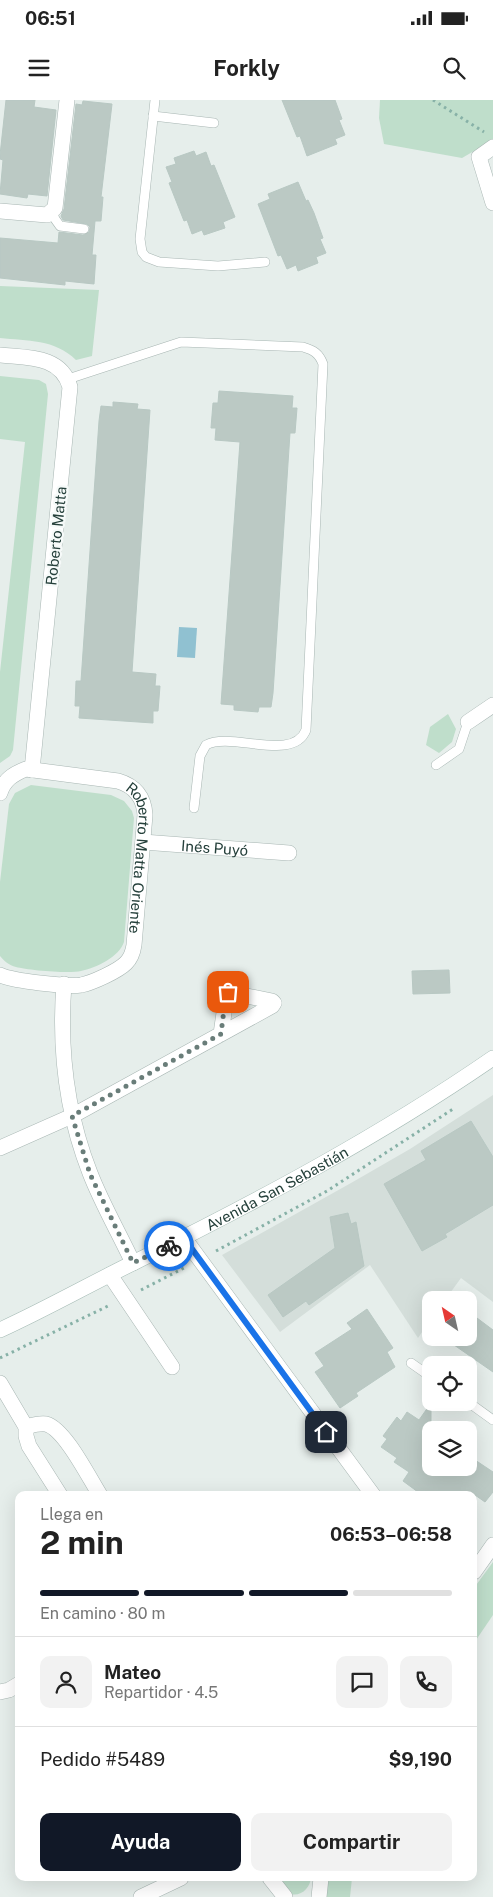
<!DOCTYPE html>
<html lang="es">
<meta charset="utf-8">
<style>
:root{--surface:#fff;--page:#f2f2f2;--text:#222;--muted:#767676;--line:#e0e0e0;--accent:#111827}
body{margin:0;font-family:"Public Sans",sans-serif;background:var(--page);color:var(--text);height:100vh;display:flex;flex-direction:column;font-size:19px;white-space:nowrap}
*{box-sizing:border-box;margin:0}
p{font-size:16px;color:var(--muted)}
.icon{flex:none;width:28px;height:28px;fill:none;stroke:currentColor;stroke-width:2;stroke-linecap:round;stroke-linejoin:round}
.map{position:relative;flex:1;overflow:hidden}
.details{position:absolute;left:15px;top:1391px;width:462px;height:390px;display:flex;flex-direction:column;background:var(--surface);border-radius:10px;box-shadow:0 5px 20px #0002}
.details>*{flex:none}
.needle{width:32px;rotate:326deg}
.controls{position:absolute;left:422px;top:1191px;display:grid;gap:10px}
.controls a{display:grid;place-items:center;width:55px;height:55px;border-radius:10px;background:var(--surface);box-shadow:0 5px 20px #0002;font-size:25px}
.pin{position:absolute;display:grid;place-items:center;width:42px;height:42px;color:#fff;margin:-21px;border-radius:10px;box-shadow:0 2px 8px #0006}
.courier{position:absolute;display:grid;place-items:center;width:50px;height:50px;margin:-25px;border:4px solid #1a73e8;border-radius:50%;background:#fff;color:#222;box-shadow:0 1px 6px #0007}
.head em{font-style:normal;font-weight:700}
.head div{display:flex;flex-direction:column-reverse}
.head{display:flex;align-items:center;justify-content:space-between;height:85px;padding:0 25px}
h1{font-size:32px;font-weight:700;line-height:38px}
.bar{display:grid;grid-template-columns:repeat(4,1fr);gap:8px 5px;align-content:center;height:60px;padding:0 25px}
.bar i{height:6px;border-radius:4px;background:var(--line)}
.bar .selected{background:var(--accent)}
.bar p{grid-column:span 4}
.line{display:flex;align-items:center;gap:12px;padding:0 25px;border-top:1px solid var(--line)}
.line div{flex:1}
.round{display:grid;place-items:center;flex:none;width:52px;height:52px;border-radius:10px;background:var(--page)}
.button{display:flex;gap:10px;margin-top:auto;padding:10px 25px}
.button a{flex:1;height:58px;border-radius:10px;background:var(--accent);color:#fff;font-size:20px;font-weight:700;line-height:58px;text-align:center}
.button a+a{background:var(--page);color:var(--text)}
.status{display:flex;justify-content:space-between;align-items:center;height:35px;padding:0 25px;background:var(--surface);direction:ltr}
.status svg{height:14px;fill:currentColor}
header{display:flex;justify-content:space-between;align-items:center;height:65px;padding:0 25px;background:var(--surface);font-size:22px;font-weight:700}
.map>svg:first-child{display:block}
.built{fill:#d4deda}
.green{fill:#bfdecb}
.water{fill:#90c1d1}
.building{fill:#bbc9c4;stroke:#b8c8c3}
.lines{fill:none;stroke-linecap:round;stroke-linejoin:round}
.service-casing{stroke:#a8b6b3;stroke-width:10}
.minor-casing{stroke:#a8b6b3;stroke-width:16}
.secondary-casing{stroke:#a4bab4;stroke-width:16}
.path{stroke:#87b1a7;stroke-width:3;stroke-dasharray:2.5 4;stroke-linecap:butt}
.service{stroke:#fff;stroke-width:9}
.minor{stroke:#fff;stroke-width:15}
.secondary{stroke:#fff;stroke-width:15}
.done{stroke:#697d79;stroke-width:5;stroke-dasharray:0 9}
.route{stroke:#1a73e8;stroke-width:6}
.labels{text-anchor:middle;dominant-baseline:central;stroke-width:4.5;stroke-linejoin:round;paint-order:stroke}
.street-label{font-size:15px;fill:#25403b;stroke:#f6faf9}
</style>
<div class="status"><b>06:51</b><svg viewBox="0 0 49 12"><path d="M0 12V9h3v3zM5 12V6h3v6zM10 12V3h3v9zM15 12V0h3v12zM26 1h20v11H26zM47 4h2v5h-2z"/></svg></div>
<header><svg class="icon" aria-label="menu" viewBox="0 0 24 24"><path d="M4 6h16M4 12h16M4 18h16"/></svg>Forkly<svg class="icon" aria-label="search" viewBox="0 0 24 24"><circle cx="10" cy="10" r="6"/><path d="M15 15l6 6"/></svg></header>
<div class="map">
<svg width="493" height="1797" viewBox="0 0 493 1797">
<rect width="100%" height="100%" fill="#e6eeeb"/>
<path class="built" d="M493,995V1202L461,1178L445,1200H431V1219L418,1238L370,1165L280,1232L222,1155L351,1083L410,1049Z"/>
<g class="green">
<path d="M380,0H493V40L462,58L384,44L379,18Z"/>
<path d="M0,186L99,190L92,256L76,260C55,239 27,241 0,238Z"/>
<path d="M0,276L39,280L46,284L48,294L13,650L10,656L0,663V572L25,342L0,339Z"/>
<path d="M448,614L456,629L452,642L439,653L426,645L430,627Z"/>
<path d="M31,685L111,695L124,701L132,711L134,718L124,842C119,857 96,868 81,871C69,874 27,870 16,867C9,865 4,861 0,856V782L9,704L15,693Z"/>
<path d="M493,1462V1515L474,1543V1488Z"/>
<path d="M276,1778H311C310,1787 302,1797 290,1794C285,1789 280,1783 276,1778Z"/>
<path d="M326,1778H352L350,1797H325Z"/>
</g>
<path class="water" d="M179,527L197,528L195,558L177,557Z"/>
<g class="building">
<path d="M6,0H35L34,7L56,10L47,96L28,94L27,98L0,94L3,60L0,59V55Z"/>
<path d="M282,0H335L342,19L339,20L345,35L335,39L337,44L307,56L300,36L297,37Z"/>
<path d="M83,1L112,4L101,97H103L101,121H95L92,155H96L94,184L65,181V185L0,178V138L58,143L59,132L83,135L89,132L90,127L87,124L63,120L61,116L64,109L76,4L82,5Z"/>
<path d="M194,51L196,56L206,52L211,66L214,65L235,117L223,122L225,128L204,135L202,130L192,134L187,120L184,121L169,83L172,82L166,67L176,64L174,58Z"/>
<path d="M298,82L306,101L308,100L314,113L323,138L320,139L326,153L316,157L318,163L298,171L296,165L287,169L281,155L278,156L258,104L270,99L268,94Z"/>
<path d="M219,291L293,296L292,308H297L295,333H290L273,593L271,607H259L258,612L234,610V605L221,604L240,342L215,340L216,328H211L213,303H218Z"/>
<path d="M113,302L138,304L137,309L150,310L132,572L156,574L155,586H160L158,611H153V623L79,618L80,606H75L76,581H81L99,321L101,306L113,307Z"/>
<path d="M449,870L450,893L413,894L412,871Z"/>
<path d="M471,1021L493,1057V1105L445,1134L447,1137L422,1151L384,1084L426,1060L421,1051Z"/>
<path d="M348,1113L351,1124L356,1122L364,1166L309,1205L306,1201L283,1217L268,1195L335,1148L330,1117Z"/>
<path d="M367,1209L393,1248L387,1252L395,1267L356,1293L358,1296L340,1308L315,1272L324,1266L315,1253L352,1229L347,1223Z"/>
<path d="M469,1212L493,1230V1272L444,1238H469Z"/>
<path d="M431,1303V1368H469V1356L493,1372V1392L485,1402L475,1395H422L403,1381L409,1372L394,1362L397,1358L381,1347L387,1339L383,1336L397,1317L401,1321L407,1312L419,1320Z"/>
</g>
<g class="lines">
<defs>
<g id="service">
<path d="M155,0L140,139L142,152L146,157L159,162L218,166L265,162"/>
<path d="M153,16L214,23"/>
<path d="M52,112L55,119L60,126L84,129"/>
<path d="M68,279L181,242L303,247C313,250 319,253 323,264L306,630C293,663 231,631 206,645L200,656L194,708"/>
<path d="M436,665L459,649L468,622"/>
<path d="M411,1263L431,1277"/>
<path d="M468,1302L493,1320"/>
</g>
<g id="minor">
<path d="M493,47L479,57L493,103"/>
<path d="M0,111L47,115L55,108L67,0"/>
<path d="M0,255C27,258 61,255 70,287L32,670"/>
<path d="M468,622L493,605"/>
<path id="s1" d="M0,693C4,680 13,674 26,669L118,681C135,686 144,697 145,715L134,845C133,852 131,858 126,863C118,871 92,883 81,885C66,887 13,881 0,875"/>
<path id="s2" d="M143,742L289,753"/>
<path d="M64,884C59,949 66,1012 90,1073C102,1104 119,1133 133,1163"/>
<path d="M0,1048L72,1016L272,906L274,903L272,901L227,892L221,934"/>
<path d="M184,1138L373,1395"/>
<path d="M110,1175L172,1267"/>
<path d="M0,1283L26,1327V1336L29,1346L60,1395"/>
<path d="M26,1327C33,1325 39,1323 46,1324C65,1329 89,1378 100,1395"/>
<path d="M474,1472L493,1445"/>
<path d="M0,1592L9,1590L19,1584"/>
<path d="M270,1778L285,1797"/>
<path d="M141,1797L181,1778"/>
<path d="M319,1797L321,1778"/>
</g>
<g id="secondary">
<path id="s3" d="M0,1230C46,1209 90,1184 135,1162C258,1101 380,1036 493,958"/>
</g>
</defs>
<use href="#service" class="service-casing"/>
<use href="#minor" class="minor-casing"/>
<use href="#secondary" class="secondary-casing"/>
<g class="path">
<path d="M433,0L484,32"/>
<path d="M216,1151L327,1091L453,1009"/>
<path d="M141,1190L184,1168"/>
<path d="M0,1258L108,1206"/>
</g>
<use href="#service" class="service"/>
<use href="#minor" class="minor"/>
<use href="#secondary" class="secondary"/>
</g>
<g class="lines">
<path class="done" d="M169,1146L133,1163L90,1074L72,1016L221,934L226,893L228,892"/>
<path class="route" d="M169,1146L184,1138L326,1332"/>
</g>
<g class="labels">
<g class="street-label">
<text transform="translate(56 436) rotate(-84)">Roberto Matta</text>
<text stroke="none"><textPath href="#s2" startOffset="72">Inés Puyó</textPath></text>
<text stroke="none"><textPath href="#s1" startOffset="218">Roberto Matta Oriente</textPath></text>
<text stroke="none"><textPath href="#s3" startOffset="311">Avenida San Sebastián</textPath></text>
</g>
</g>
</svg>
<div class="controls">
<a><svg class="needle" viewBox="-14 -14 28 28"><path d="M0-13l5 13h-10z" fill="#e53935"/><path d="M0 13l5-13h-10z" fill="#767676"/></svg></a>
<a><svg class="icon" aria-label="locate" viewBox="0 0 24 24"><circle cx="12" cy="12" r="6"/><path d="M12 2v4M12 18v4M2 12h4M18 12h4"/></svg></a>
<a><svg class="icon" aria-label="layers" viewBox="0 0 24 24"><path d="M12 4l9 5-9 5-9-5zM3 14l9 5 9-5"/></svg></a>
</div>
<div class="pin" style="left:228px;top:892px;background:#ea580c"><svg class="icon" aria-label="bag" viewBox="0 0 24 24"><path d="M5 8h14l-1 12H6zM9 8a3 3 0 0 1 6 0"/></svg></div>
<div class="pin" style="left:326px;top:1332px;background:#1f2937"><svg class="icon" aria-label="home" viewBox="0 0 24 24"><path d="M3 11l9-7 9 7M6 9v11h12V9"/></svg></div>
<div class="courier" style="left:169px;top:1146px"><svg class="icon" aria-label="bike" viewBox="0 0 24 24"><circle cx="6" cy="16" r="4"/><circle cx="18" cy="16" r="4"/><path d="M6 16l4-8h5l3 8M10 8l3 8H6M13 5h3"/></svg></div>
<section class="details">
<div class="head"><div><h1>2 min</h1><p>Llega en</p></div><em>06:53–06:58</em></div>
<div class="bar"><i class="selected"></i><i class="selected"></i><i class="selected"></i><i></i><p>En camino · 80 m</p></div>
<div class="line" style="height:90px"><a class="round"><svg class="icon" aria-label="person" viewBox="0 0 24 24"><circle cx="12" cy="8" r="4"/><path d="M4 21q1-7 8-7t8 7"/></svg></a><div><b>Mateo</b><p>Repartidor · 4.5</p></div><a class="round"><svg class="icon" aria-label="chat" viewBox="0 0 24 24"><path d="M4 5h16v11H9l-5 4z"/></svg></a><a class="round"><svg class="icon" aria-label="phone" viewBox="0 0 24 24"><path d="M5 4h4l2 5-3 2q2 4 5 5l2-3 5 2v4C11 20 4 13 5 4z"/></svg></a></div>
<div class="line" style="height:65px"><div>Pedido #5489</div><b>$9,190</b></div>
<div class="button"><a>Ayuda</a><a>Compartir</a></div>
</section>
</div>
